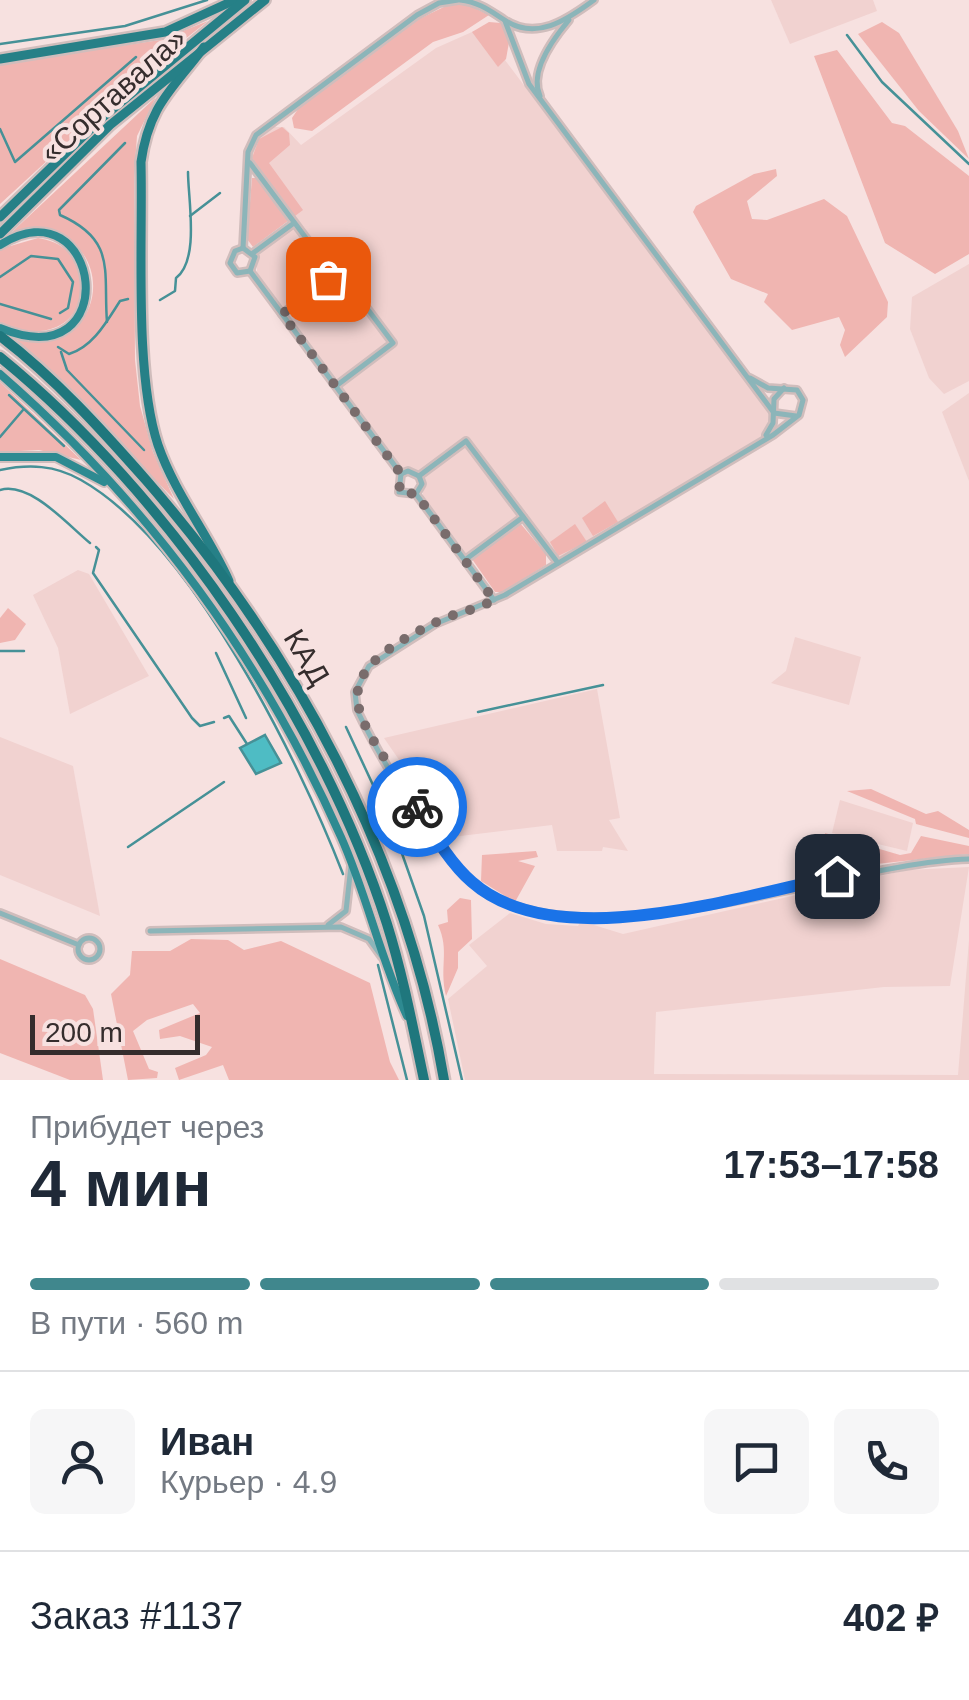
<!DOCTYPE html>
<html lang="ru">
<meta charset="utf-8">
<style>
:root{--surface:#fff;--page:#f6f6f7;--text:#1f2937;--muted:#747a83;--line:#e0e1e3;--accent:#40878d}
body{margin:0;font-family:Helvetica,sans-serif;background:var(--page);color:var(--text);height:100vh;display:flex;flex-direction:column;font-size:38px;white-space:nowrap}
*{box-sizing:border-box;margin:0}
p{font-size:32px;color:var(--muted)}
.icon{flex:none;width:55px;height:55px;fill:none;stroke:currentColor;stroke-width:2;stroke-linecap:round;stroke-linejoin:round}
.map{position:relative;height:1080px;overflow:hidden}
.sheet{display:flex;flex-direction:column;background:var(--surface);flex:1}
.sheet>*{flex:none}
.scale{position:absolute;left:30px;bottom:25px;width:170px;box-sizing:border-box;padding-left:10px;border:5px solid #352d2d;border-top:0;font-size:28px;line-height:35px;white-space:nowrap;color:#352d2d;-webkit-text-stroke:8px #f7e1e0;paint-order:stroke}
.pin{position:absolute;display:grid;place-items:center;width:85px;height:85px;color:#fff;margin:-42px;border-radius:20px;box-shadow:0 5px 15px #0006}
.courier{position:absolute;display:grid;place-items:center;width:100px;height:100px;margin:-50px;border:8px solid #1a73e8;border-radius:50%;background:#fff;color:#222;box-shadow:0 2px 12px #0007}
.summary em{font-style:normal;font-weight:800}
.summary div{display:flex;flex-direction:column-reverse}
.summary{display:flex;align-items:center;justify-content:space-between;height:170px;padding:0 30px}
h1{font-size:65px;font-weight:800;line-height:75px}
.bar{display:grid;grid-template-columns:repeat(4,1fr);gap:15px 10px;align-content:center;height:120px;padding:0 30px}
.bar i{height:12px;border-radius:8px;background:var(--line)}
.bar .selected{background:var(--accent)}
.bar p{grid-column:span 4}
.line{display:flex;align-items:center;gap:25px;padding:0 30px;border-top:2px solid var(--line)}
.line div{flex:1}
.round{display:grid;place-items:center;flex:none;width:105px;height:105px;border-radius:15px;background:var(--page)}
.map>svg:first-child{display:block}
.built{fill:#f1d2d0}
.green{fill:#f0b5b1}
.water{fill:#4ebcc4;stroke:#469197;stroke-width:2.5}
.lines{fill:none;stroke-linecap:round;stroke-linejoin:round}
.stream{stroke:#469197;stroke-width:2.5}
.minor-casing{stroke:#d0bdbc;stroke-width:10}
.primary-casing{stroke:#d0bdbc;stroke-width:12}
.trunk-casing{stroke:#d0bdbc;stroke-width:14}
.motorway-casing{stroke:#d0bdbc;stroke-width:15}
.minor{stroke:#8cb5b9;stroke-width:5}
.primary{stroke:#2e8a91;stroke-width:8}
.trunk{stroke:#268087;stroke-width:9}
.motorway{stroke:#1f777d;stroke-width:10}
.done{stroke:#796c6c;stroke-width:10;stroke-dasharray:0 18}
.route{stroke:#1a73e8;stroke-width:12}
.labels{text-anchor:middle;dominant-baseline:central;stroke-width:8;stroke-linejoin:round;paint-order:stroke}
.street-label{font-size:30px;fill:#352d2d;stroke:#f7e1e0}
</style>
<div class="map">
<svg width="969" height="1080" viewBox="0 0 969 1080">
<rect width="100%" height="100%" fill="#f7e1e0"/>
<g class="built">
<path d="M771,0H873L877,11L790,44Z"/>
<path d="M481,28L770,414L768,429L759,439L555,563L520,517L470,554H464L423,498V479L414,470H401L257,276V248L296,218L252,162L251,148L257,139L274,127H284L301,145L436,48Z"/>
<path d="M969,264V381L944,394L929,378L910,329L912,297Z"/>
<path d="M969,393V481L942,412Z"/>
<path d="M78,570L89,574L149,676L70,714L58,648L33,595Z"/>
<path d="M795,637L861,657L849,705L771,683L786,671Z"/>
<path d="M597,689L620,818L609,820L628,851L603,847L602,851H557L552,825L452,837L384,738Z"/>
<path d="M0,737L73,766L100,916L0,875Z"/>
<path d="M840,800L913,823L907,851L832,833Z"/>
<path d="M969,867L950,986L884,987L656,1012L654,1074L958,1075L969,940V1080H465L448,999L487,966L469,945L510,913L546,924L578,926L581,921L623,934L907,870Z"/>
</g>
<g class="green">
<path d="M450,4L469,5L489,15L463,32L433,42L312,131L294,128L292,118L298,109L419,19Z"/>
<path d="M208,21L148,68L0,204V64L160,40Z"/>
<path d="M489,22L501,23L510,37L506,59L498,67L472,32Z"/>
<path d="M882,22L899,33L958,131L969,159L919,111L858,34Z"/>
<path d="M837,50L892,123L905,126L969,176V254L935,274L885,243L814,56Z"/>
<path d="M156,97L137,136L134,177L135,360L140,406L153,452L174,499L16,339C119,360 120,211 12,232Z"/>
<path d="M282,127L289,133L290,145L269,163L303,210L295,216L252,158L259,139Z"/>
<path d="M776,169L777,176L747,201L752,219L767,220L824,199L847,216L888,302L887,317L845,357L840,345L845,330L839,317L792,330L764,302L768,294L731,279L693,212L696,206L754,174Z"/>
<path d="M252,178H257L288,221L253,247L247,239Z"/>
<path d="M38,238C68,243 74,257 85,284C78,330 41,341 0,323V249Z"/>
<path d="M0,382L81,460L39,450L0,452Z"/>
<path d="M605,501L618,522L593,536L582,518Z"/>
<path d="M520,523L546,554V565L503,592H495L472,559Z"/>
<path d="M575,524L587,542L558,556L550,542Z"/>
<path d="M8,608L26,624L15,640L0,643V618Z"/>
<path d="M871,789L926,814L938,811L969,830V838L916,824L915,819L847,791Z"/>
<path d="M825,833L900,855L911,853L921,836L969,846V854L867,865L852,850L826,842Z"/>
<path d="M536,851L538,857L518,861L535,866L515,902L481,881L482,855Z"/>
<path d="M460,898L471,900L472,939L458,952V968L446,996C439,966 450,951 438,925L448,922L447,910Z"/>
<path d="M191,939L228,940L244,950L281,941L370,983L390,1062L399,1080H229L223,1065L179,1080L175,1068L206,1055L212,1047L180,1036L160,1039L159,1030L200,1013L193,1004L147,1020L133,1031L149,1069L158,1072L157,1078L128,1080L111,994L130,975L132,951H170Z"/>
<path d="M0,959L85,995L93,1009L103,1080H70L0,1053Z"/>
</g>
<path class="water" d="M265,735L281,763L256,774L240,748Z"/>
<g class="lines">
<g class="stream">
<path d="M847,35L882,82L969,164"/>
<path d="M0,44L125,26L207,0"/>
<path d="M0,129L15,162L136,57"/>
<path d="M190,216L220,193"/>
<path d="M0,277L31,256L58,259L73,282L68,308L60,313"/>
<path d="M160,300L175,291L176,278C200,260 188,199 188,172"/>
<path d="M0,304L51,319"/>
<path d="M107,322C103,272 117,240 60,215L59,210L125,143"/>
<path d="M58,347L69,354C93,347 107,321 120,301L128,299"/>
<path d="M61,352L67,370L144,450"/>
<path d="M9,395L64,446"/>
<path d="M0,437L23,410"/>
<path d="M0,470C29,464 55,465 81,480C191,542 298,758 343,874"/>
<path d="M0,490C30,481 68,525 90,543"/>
<path d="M96,547L99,550L93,573L192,718L200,726L214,722"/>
<path d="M0,651H24"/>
<path d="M216,653L246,718"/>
<path d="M478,712L603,685"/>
<path d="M224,718L229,716L247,744"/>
<path d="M346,727L393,828L424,916L462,1080"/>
<path d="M128,847L224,782"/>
<path d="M378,965L407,1080"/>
</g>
<defs>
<g id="minor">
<path d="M460,0C478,2 489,10 503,19C535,42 567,20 594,0"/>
<path d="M505,21L529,84L774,413L796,416"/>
<path d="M540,96C529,72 553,39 569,20"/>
<path d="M250,163L347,293L363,303L393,343L336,386"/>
<path d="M243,248L248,152L256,135L417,15L439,3L458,0"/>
<path d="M243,248L235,251L230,263L237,273L250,271"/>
<path d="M243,248L255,257L250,271"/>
<path d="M253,253L294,223"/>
<path d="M250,271L401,474"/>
<path d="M282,314L334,275"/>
<path d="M750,378L768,388L797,390L803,400L799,415L773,435L505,595L435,624L369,666L355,692L357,710C380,758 432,846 471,881C572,973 839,862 969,859"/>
<path d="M766,435L773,423L774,399L784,388"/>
<path d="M401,474L399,492L416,494"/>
<path d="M401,474L408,471L419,476"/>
<path d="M419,476L466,441L558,563"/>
<path d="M416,494L494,600"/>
<path d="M416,494L422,484L419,476"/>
<path d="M465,560L523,517"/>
<path d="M0,913L79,945"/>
<path d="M328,925L346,911L351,866"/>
<path d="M150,931L341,927L369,939L382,957"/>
<circle cx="89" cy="949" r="11"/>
</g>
<g id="primary">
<path d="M0,245C101,181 127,380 0,328"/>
<path d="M0,374C147,502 262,659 341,837C367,895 380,958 407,1016"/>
<path d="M0,457H56L104,482"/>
</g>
<g id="trunk">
<path d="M204,47C172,90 149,105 141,162C143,241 134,373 158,445C175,494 208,534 229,581"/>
<path d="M0,59L165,32L235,0"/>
<path d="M0,217L103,117L245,0"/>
<path d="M0,234L110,125L265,0"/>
</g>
<g id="motorway">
<path d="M0,336C55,378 101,429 146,480C294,650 406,856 444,1080"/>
<path d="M0,357C168,494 321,717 387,924C403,975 413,1028 424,1080"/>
</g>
</defs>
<use href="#minor" class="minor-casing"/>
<use href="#primary" class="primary-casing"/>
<use href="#trunk" class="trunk-casing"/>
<use href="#motorway" class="motorway-casing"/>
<use href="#minor" class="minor"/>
<use href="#primary" class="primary"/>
<use href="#trunk" class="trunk"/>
<use href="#motorway" class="motorway"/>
</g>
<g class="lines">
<path class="done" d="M328,279L282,314L401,474L399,492L416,494L494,600C478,609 460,612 443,619C312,680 355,711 417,807"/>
<path class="route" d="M417,807C433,833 449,862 472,882C556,956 738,897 837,876"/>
</g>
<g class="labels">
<g class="street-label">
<text transform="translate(113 95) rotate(-42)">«Сортавала»</text>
<text transform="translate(307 657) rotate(59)">КАД</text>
</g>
</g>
</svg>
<div class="scale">200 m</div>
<div class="pin" style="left:328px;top:279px;background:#ea580c"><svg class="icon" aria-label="bag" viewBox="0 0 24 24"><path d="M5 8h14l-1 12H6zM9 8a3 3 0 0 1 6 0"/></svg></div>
<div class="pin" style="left:837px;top:876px;background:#1f2937"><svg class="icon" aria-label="home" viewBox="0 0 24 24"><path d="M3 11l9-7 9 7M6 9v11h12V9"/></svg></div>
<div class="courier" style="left:417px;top:807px"><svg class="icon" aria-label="bike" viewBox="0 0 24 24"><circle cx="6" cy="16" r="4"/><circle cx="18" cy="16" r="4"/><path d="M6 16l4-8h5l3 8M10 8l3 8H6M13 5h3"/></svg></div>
</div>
<section class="sheet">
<div class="summary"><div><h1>4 мин</h1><p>Прибудет через</p></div><em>17:53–17:58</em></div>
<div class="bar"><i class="selected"></i><i class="selected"></i><i class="selected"></i><i></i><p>В пути · 560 m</p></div>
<div class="line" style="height:180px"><a class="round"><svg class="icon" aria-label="person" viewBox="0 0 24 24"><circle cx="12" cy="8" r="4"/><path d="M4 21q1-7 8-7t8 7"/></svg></a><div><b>Иван</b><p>Курьер · 4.9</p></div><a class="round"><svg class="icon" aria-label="chat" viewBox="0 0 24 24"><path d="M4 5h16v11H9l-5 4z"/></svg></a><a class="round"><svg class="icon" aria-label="phone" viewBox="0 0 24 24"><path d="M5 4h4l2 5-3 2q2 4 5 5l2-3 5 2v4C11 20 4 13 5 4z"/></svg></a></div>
<div class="line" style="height:130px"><div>Заказ #1137</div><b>402 ₽</b></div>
</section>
